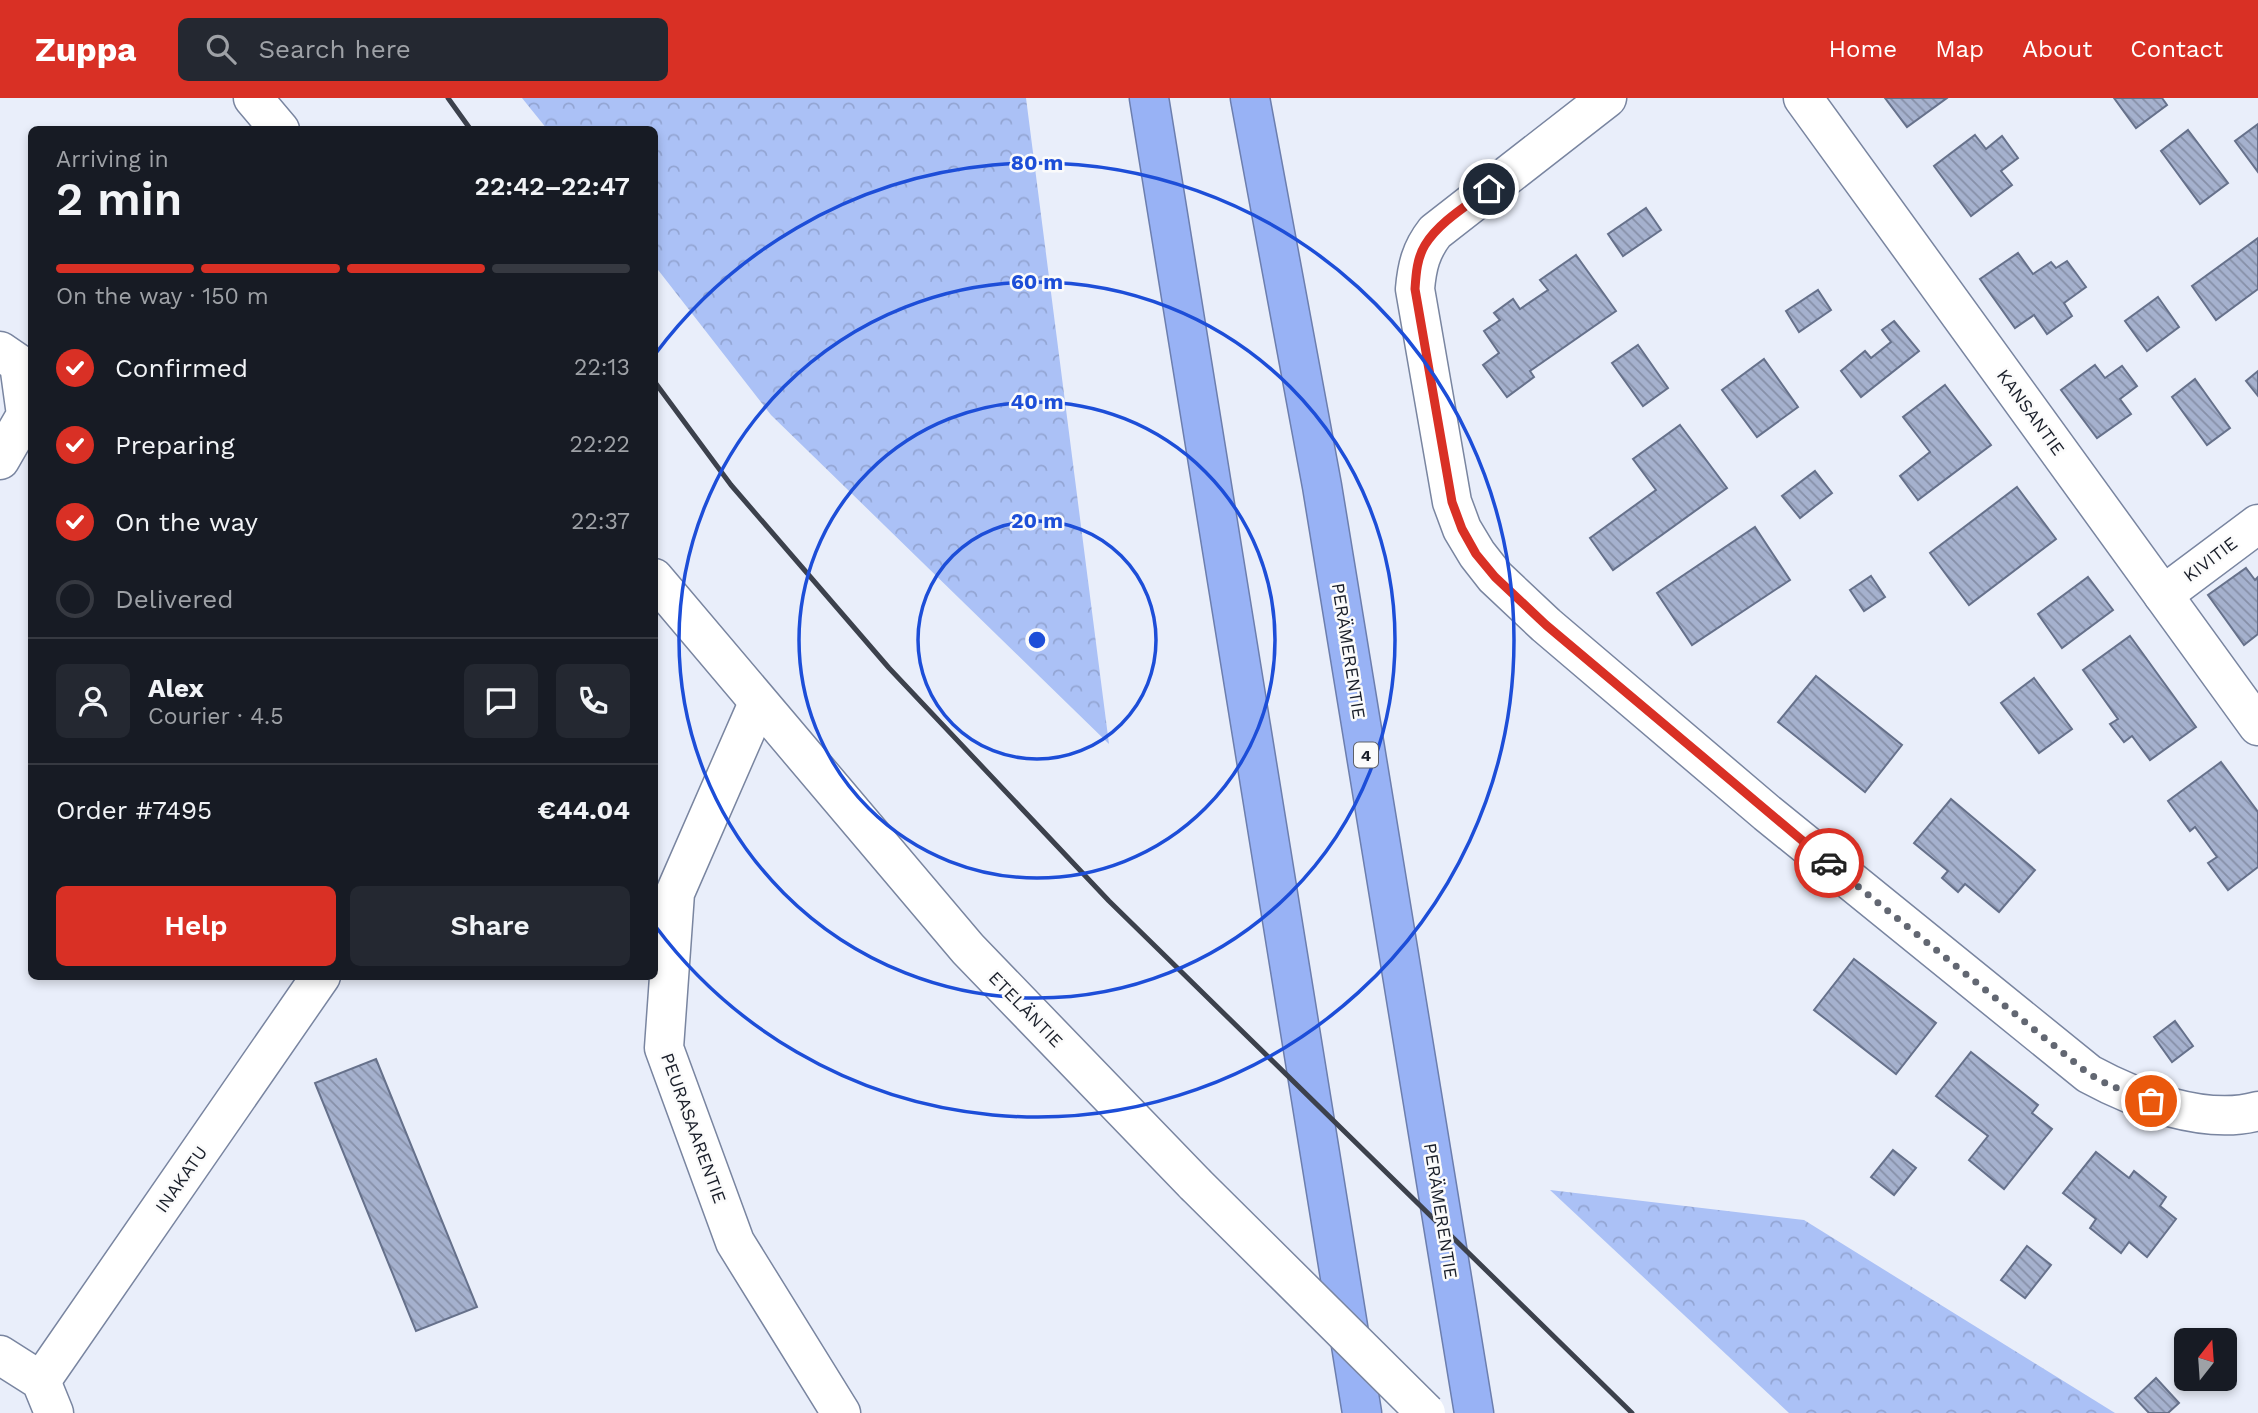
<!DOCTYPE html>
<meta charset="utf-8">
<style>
:root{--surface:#171b24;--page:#242831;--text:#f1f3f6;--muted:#9ea1a6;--line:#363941;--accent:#d93025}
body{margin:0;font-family:"Work Sans",sans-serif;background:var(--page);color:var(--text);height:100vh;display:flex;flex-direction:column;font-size:26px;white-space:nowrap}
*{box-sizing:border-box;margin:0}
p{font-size:23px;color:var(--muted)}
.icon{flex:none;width:38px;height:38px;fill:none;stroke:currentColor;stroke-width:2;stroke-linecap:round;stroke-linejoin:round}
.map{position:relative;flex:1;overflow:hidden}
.side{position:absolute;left:28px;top:28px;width:630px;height:854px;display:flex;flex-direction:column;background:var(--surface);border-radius:10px;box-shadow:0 4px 10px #0003}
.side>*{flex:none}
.needle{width:46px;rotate:17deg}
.tools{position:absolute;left:2174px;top:1230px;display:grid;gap:14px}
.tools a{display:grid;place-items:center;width:63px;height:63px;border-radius:10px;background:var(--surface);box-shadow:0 4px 10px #0003;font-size:35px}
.pin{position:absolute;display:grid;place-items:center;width:60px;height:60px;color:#fff;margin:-30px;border:4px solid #fff;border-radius:50%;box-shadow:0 2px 7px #0007}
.courier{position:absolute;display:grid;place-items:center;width:70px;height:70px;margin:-35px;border:5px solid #d93025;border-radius:50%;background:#fff;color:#222;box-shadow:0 2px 9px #0007}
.overview em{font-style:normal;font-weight:600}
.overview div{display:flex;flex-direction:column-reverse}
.overview{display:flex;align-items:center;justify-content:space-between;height:119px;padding:0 28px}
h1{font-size:46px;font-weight:600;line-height:52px}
.bar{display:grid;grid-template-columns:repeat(4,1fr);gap:10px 7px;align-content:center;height:84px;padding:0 28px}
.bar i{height:9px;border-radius:5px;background:var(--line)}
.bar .on{background:var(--accent)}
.bar p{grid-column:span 4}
.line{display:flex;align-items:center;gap:18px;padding:0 28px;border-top:2px solid var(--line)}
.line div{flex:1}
.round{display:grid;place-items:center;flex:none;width:74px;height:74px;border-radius:10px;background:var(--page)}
ol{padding:0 28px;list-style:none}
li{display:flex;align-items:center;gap:21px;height:77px}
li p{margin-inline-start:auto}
li .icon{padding:7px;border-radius:50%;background:var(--accent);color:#fff;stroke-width:4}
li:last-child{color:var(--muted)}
li i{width:38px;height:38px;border:4px solid var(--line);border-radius:50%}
.button{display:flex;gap:14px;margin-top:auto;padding:14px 28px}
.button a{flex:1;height:80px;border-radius:10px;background:var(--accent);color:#fff;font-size:28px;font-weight:600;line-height:80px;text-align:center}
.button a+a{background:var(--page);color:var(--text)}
header{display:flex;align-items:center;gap:42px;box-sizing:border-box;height:98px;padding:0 35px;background:var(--accent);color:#fff}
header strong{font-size:33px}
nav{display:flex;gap:38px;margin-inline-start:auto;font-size:24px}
.search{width:490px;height:63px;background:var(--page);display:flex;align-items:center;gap:18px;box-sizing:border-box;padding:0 24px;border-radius:10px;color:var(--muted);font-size:26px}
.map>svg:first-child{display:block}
.forest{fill:url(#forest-crowns)}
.building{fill:url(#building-back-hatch);stroke:#66718b;stroke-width:2}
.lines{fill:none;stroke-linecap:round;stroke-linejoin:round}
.minor-casing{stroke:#7985a0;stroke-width:41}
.tertiary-casing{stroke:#7985a0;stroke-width:41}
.secondary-casing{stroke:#7985a0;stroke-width:41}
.motorway-casing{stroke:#6c7eae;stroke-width:41}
.minor{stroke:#fff;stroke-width:38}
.tertiary{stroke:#fff;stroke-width:38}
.secondary{stroke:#fff;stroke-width:38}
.motorway{stroke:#98b2f5;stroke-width:38}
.rail{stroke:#3c414c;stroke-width:5}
.secondary-bridge-casing{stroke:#7985a0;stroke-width:41;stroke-linecap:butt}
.secondary-bridge{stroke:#fff;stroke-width:38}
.done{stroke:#626772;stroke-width:7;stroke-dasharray:0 12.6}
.route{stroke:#d93025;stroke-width:9}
.ring{fill:none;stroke:#1d4ed8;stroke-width:3.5}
.labels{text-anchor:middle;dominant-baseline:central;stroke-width:5;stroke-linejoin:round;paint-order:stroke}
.shield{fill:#fbfbfb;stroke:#5d6068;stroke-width:2}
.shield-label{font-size:16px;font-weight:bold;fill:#191e29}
.street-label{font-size:18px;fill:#191e29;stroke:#fbfbfb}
.centre{fill:#1d4ed8;stroke:#fbfbfb;stroke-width:3.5}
.ring-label{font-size:21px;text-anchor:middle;font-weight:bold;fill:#1d4ed8;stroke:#fbfbfb;stroke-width:5;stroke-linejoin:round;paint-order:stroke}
</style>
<header>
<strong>Zuppa</strong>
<div class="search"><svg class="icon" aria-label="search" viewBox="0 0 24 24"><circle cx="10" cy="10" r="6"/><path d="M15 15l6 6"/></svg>Search here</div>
<nav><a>Home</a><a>Map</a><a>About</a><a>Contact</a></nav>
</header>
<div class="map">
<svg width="2258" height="1315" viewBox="0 0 2258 1315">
<defs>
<pattern id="forest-crowns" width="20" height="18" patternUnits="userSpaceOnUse" patternTransform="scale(1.75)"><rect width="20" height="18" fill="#abc1f6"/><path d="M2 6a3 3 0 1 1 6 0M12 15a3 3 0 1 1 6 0" fill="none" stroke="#93a5d3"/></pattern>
<pattern id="building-back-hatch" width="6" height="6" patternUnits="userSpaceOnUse" patternTransform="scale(1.75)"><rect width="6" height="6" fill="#a5b1ce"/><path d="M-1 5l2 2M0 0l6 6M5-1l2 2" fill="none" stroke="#868fa7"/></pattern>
</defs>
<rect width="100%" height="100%" fill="#e9eefa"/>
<g class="forest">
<path d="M522,0H1026L1109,646L771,317L655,168L654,32L547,31Z"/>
<path d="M1550,1092L1804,1122L2115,1315H1789Z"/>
</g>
<g class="building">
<path d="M1885,0H1947L1907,29Z"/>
<path d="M2114,0H2162L2167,7L2136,30Z"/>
<path d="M2258,26V74L2235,43Z"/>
<path d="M2188,32L2228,85L2200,106L2161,53Z"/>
<path d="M1975,37L1986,51L2002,38L2018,60L2001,73L2012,87L1971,118L1934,68Z"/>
<path d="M1646,110L1661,132L1623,158L1608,136Z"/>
<path d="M2258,140V191L2216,222L2192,188Z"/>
<path d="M2018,155L2033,176L2051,164L2056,170L2067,163L2086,189L2064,205L2072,218L2047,236L2034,217L2015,230L1980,181Z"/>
<path d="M1576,157L1616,213L1530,273L1534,279L1507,299L1483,267L1499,255L1484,233L1500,222L1494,215L1513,201L1520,211L1548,192L1540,182Z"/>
<path d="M1818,192L1831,212L1799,234L1786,213Z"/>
<path d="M2158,199L2179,229L2147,253L2125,223Z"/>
<path d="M1894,223L1919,253L1861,299L1841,273L1865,253L1871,260L1891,244L1882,232Z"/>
<path d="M1638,247L1668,290L1643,308L1612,265Z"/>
<path d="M1764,261L1798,309L1757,339L1722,292Z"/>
<path d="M2095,267L2105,280L2122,268L2137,288L2120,301L2131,316L2097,340L2061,292Z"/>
<path d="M2258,273V298L2246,283Z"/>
<path d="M2195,281L2230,330L2207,347L2172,299Z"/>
<path d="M1945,287L1991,347L1918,402L1900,378L1930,354L1903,319Z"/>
<path d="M1680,327L1727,390L1613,472L1590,440L1656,392L1633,361Z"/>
<path d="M1815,373L1832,395L1800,420L1782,398Z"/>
<path d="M2017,389L2056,441L1969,507L1930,455Z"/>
<path d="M1755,429L1790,482L1692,547L1657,495Z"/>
<path d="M2246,470L2255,482L2258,479V536L2244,547L2208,497Z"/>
<path d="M1871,478L1885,499L1864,513L1850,492Z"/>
<path d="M2088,479L2113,512L2062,550L2038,516Z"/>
<path d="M2130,538L2196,629L2150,662L2132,638L2124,644L2110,626L2118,621L2083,572Z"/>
<path d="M1816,578L1902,647L1865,694L1778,624Z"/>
<path d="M2034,580L2072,631L2039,655L2001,605Z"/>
<path d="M2221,664L2258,714V769L2228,792L2208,765L2217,759L2195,729L2190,733L2168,703Z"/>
<path d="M1951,701L2035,772L1999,814L1965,786L1958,794L1942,780L1948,773L1914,745Z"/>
<path d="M1854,861L1936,925L1896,976L1814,912Z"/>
<path d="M2175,923L2193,948L2172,964L2154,939Z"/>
<path d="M1971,954L2038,1007L2032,1015L2052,1031L2004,1091L1969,1062L1988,1038L1936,998Z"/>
<path d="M376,961L477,1209L416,1233L315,985Z"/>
<path d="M1893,1052L1916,1070L1894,1097L1871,1079Z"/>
<path d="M2096,1054L2129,1080L2134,1073L2166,1099L2160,1108L2176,1121L2147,1159L2129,1144L2121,1155L2090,1130L2096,1121L2063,1095Z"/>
<path d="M2027,1148L2051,1167L2025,1200L2001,1182Z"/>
<path d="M2156,1280L2179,1305L2168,1315H2149L2135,1300Z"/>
</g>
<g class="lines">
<defs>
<g id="minor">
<path d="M1607,0L1435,134C1421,152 1417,168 1415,191L1452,404L1462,431L1477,456L1495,479L1546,527L1767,715L2089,976C2135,1001 2205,1028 2258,1013"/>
<path d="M1803,0L2258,628"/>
<path d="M0,253L19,266L26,317L0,362"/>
<path d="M2163,497L2258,426"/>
<path d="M0,1257L41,1283L54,1315"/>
<path d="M41,1283L321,878"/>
</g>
<path id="tertiary" d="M758,605L675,795L664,950L735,1144L841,1315"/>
<g id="secondary">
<path d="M253,0L280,32"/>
<path d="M654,480L968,851L1195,1086"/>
</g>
<g id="motorway">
<path d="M1149,0L1362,1315"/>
<path d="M1250,0L1322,388L1474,1315"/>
</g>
</defs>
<use href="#minor" class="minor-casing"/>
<use href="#tertiary" class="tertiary-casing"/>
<use href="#secondary" class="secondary-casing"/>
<use href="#motorway" class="motorway-casing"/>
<use href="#minor" class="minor"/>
<use href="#tertiary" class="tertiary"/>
<use href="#secondary" class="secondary"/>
<use href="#motorway" class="motorway"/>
<g class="rail">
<path d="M448,0L471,32"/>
<path d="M654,283L731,387L889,570L1109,803L1632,1315"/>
</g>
<defs>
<path id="secondary-bridge" d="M1195,1086L1426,1315"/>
</defs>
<use href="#secondary-bridge" class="secondary-bridge-casing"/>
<use href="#secondary-bridge" class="secondary-bridge"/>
</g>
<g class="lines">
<path class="done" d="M1829,765L2089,976L2109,987L2151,1003"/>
<path class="route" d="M1489,91C1468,107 1439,124 1425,147C1417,160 1416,176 1415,191L1452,404L1462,431L1476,456L1495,479L1546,527L1829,765"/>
</g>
<g class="ring">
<circle cx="1037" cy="542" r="119"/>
<circle cx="1037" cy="542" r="238"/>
<circle cx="1037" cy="542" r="358"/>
<path d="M656 255A477 477 0 1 1 656 829"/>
</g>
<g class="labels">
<rect class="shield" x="1354" y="644.5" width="24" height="25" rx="5"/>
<g class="shield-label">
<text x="1366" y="657">4</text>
</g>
<g class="street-label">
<text transform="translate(2031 314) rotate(54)">KANSANTIE</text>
<text transform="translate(2210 461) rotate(-37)">KIVITIE</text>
<text transform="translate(1349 553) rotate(81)">PERÄMERENTIE</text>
<text transform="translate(1026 911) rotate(46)">ETELÄNTIE</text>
<text transform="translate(694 1030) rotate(70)">PEURASAARENTIE</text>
<text transform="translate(181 1081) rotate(-55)">INAKATU</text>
<text transform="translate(1441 1113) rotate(81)">PERÄMERENTIE</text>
</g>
</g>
<circle cx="1037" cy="542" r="10" class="centre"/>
<g class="ring-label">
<text x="1037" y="72">80 m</text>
<text x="1037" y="191">60 m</text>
<text x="1037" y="311">40 m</text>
<text x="1037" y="430">20 m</text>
</g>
</svg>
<div class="tools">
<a><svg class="needle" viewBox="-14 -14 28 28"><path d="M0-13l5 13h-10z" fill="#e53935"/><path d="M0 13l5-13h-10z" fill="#9ea1a6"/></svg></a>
</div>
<div class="pin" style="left:2151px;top:1003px;background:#ea580c"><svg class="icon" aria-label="bag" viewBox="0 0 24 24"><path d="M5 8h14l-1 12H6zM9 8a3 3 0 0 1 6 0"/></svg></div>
<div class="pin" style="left:1489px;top:91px;background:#1f2937"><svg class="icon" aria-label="home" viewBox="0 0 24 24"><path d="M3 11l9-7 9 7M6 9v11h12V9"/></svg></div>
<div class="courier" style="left:1829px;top:765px"><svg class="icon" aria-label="car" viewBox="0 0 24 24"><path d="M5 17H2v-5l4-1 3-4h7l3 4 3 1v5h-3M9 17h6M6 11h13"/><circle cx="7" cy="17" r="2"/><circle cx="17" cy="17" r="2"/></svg></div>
<section class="side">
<div class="overview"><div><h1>2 min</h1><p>Arriving in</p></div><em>22:42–22:47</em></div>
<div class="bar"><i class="on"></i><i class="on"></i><i class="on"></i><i></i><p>On the way · 150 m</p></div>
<ol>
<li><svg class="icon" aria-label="check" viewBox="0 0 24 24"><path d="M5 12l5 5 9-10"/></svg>Confirmed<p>22:13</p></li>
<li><svg class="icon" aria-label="check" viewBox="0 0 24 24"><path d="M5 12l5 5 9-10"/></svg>Preparing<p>22:22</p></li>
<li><svg class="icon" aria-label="check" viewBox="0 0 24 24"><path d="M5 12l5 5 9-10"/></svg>On the way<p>22:37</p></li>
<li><i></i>Delivered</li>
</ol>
<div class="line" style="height:126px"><a class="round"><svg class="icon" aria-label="person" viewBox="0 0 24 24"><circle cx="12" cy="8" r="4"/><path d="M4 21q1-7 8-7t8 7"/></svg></a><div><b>Alex</b><p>Courier · 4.5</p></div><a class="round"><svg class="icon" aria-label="chat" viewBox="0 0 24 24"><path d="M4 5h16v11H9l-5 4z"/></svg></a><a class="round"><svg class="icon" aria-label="phone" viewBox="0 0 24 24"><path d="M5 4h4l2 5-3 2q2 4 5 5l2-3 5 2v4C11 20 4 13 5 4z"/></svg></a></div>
<div class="line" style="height:91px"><div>Order #7495</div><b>€44.04</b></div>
<div class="button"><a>Help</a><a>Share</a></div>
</section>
</div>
